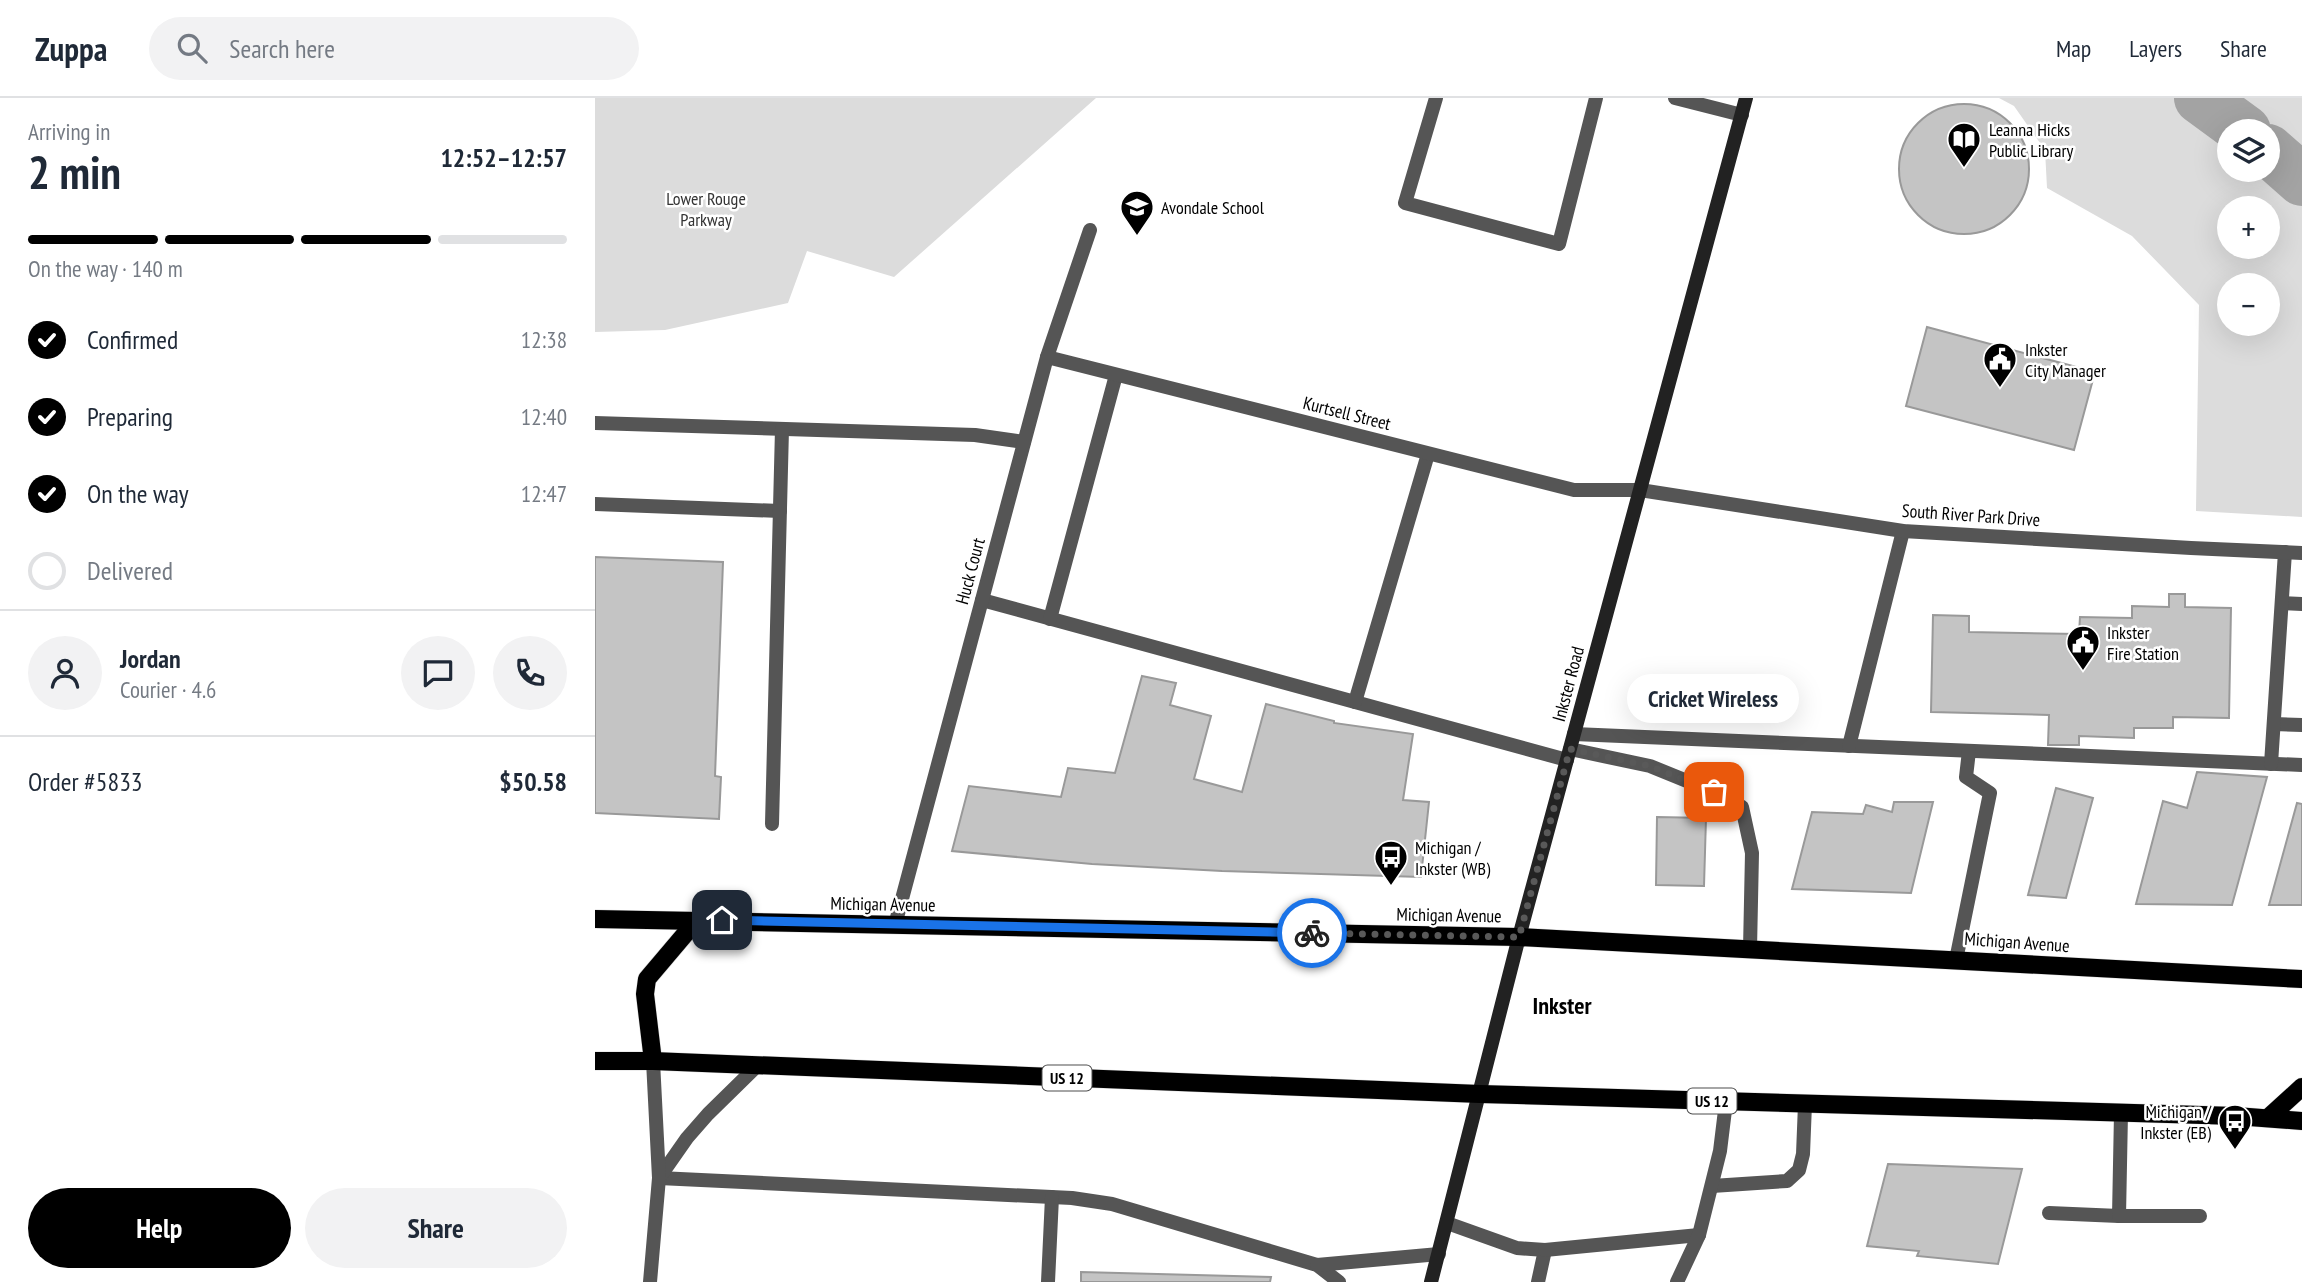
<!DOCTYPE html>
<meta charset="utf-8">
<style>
:root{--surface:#fff;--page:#f2f2f3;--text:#1f2937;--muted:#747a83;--line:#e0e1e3;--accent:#000}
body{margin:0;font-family:"PT Sans Narrow",sans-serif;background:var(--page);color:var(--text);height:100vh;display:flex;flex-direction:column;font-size:26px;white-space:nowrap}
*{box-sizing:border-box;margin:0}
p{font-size:23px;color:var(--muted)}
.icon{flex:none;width:38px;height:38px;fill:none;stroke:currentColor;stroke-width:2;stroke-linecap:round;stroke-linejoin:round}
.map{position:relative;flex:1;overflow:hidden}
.details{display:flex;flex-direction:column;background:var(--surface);width:595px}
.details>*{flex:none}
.fabs{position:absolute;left:1622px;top:21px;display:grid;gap:14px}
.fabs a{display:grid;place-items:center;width:63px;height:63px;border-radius:50%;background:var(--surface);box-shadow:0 7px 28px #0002;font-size:35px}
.pin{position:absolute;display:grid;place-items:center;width:60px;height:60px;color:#fff;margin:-30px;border-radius:14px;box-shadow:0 4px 10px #0006}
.courier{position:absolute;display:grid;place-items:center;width:70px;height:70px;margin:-35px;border:5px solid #1a73e8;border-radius:50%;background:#fff;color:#222;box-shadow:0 2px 9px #0007}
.bubble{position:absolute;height:49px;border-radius:24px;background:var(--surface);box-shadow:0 7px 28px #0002;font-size:23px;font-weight:700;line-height:49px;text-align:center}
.headline em{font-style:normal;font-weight:700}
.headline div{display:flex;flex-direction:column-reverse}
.headline{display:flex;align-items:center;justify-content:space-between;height:119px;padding:0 28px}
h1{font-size:46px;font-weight:700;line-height:52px}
.bar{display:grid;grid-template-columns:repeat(4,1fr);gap:10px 7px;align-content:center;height:84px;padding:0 28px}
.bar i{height:9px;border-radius:5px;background:var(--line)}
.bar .selected{background:var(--accent)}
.bar p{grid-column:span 4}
.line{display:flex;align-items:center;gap:18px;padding:0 28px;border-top:2px solid var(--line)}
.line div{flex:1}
.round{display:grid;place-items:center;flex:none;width:74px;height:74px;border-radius:37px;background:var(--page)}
ol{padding:0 28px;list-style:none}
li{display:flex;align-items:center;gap:21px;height:77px}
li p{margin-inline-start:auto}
li .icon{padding:7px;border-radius:50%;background:var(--accent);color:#fff;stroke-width:4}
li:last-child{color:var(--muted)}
li i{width:38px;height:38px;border:4px solid var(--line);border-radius:50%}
.primary-button{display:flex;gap:14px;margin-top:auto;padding:14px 28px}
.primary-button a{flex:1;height:80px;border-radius:42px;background:var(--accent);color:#fff;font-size:28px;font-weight:700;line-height:80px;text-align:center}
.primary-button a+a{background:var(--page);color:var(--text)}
header{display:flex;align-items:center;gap:42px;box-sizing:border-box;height:98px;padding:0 35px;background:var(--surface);border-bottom:2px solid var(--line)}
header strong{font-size:33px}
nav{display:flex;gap:38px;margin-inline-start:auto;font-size:24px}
.search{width:490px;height:63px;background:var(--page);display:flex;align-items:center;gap:18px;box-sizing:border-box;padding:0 24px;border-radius:38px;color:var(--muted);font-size:26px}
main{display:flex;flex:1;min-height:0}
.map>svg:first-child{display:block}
.green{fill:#dcdcdc;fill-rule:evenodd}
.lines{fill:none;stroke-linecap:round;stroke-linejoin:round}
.river{stroke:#a3a3a3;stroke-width:52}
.building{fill:#c4c4c4;stroke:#999;stroke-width:2}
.primary-casing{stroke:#dbdbdb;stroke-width:19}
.service{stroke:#555;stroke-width:14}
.minor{stroke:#555;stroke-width:14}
.secondary{stroke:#222;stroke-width:14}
.primary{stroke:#000;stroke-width:18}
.done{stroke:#595959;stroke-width:7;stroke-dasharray:0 12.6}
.route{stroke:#1a73e8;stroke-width:9}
.labels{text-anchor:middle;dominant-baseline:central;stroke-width:5;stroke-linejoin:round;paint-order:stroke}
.shield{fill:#fff;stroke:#4c4c4c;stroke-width:2}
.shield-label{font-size:16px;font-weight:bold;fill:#000}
.poi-label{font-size:18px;fill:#000;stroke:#fff;text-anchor:start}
.park-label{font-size:18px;fill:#333;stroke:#fff}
.street-label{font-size:18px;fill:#000;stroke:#fff}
.district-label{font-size:24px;font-weight:bold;fill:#000;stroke:#fff}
</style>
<header>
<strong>Zuppa</strong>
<div class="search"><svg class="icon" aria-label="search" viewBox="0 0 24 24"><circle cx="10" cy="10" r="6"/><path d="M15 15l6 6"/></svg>Search here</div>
<nav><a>Map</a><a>Layers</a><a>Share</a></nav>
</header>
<main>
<section class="details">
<div class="headline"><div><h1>2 min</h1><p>Arriving in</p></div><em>12:52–12:57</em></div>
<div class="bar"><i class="selected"></i><i class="selected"></i><i class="selected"></i><i></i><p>On the way · 140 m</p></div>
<ol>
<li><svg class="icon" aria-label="check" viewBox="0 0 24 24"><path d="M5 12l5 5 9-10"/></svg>Confirmed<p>12:38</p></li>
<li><svg class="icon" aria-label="check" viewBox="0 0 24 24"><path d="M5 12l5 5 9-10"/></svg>Preparing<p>12:40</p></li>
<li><svg class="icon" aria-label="check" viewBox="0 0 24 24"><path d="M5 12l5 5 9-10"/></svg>On the way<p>12:47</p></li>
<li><i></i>Delivered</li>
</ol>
<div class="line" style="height:126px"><a class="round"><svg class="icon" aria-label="person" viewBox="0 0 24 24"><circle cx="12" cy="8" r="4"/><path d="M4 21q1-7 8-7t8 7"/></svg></a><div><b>Jordan</b><p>Courier · 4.6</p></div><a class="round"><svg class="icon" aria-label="chat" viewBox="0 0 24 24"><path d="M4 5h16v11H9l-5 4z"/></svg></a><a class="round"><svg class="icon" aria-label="phone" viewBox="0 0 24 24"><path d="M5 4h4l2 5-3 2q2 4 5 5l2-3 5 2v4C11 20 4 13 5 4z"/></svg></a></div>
<div class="line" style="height:91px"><div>Order #5833</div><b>$50.58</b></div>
<div class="primary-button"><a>Help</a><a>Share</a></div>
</section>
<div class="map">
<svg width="1707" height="1184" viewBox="0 0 1707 1184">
<rect width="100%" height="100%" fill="#fff"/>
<g class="green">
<path d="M0,0H501L299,179L212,153L193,205L70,232L0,234Z"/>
<path d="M1404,0H1707V419L1601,413L1604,207L1537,138L1452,90L1450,52L1419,8ZM1634,33H1673V72H1634ZM1634,110H1673V149H1634ZM1634,187H1673V226H1634Z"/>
</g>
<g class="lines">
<g class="river">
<path d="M1605,0L1650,33"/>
<path d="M1673,52L1707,82"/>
</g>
</g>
<g class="building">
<circle cx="1369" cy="71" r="65"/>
<path d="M1332,229L1500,274L1479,352L1311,308Z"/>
<path d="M0,459L128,464L120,678L126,679L124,721L0,715Z"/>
<path d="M1574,496H1590V509L1636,510L1634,620L1578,619V630H1539V640L1484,638V647H1453L1454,617L1336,614L1338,517L1374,518V534L1484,536L1485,519L1537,520V508L1574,509Z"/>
<path d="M547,578L581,585L575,607L616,618L599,681L647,694L671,606L739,623V625L818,636L808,702L834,704L826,779L627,773L497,766L357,753L374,688L466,699L473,670L520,675Z"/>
<path d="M1602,674L1672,679L1637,807L1541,806L1568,703L1592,710Z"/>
<path d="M1461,690L1498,700L1471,800L1433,797Z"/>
<path d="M1299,704H1338L1316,795L1197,791L1217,714L1268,716L1271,707L1297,714Z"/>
<path d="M1702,705L1707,706V807H1674Z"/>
<path d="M1062,719L1111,720L1109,788L1061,787Z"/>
<path d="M1293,1066L1427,1071L1403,1166L1322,1158L1324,1153L1272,1148Z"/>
<path d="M486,1174L676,1179L675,1184H486Z"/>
</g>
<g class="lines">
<defs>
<g id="primary">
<path d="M0,821L924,839L1707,881"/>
<path d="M0,963H58L885,996L1641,1018L1707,1023"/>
<path d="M58,963L50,896L52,881L102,822"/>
<path d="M1673,1020L1707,989"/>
</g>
</defs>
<use href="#primary" class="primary-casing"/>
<g class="service">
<path d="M841,0L810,105L964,146L1001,0"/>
<path d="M1080,0L1147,17"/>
<path d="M0,325L380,337L429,344"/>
<path d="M0,406L185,413"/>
<path d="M387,502L972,662"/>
<path d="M1688,505L1707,506"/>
<path d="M455,521L521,277"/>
<path d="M760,604L833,356"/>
<path d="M1679,626L1707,627"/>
<path d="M979,636L1707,667"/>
<path d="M1254,648L1308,433"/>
<path d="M975,651L1055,668L1119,694L1147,709L1157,755L1155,851"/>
<path d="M1676,666L1690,454"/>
<path d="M177,726L187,331"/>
<path d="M1361,862L1395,695L1371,679L1374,653"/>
<path d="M64,1080L477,1100L517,1106L722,1167L744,1184"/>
<path d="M64,1080L92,1040L113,1016L162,968"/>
<path d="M1117,1088L1192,1083L1204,1072L1208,1056L1210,1006"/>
<path d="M1454,1115L1524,1118L1526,1015"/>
<path d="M1524,1118H1605"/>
<path d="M852,1125L922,1150L950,1152L943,1184"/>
<path d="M950,1152L1104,1137"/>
<path d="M722,1167L844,1156"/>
<path d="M55,1184L64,1080L58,963"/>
<path d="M453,1184L457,1099"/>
<path d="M1082,1184L1104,1137L1125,1053L1131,1004"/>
</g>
<g class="minor">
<path d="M452,259L979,392H1045L1308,433L1596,450L1707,455"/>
<path d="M300,827L452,259L495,132"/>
</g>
<path class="secondary" d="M836,1184L924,839L1151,0"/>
<use href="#primary" class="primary"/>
</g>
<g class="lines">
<path class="done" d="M717,835L924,839L975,651L1055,668L1119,694"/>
<path class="route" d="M127,822L717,835"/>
</g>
<defs>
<symbol id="library-pin" viewBox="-11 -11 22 30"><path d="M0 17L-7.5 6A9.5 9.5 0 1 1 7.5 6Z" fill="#000" stroke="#fff"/><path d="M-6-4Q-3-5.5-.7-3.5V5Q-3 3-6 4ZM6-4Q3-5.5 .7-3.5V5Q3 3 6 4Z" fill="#fff"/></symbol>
<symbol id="school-pin" viewBox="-11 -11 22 30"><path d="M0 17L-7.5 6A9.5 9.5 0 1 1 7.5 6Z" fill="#000" stroke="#fff"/><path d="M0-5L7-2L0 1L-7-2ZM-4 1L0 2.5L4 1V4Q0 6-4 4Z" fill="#fff"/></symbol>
<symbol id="civic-pin" viewBox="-11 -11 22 30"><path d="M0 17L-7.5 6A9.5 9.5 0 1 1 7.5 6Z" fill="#000" stroke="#fff"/><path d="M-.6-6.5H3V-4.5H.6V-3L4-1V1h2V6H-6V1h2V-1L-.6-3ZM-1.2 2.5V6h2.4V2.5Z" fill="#fff"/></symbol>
<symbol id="bus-pin" viewBox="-11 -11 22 30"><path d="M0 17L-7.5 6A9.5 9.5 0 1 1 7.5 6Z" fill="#000" stroke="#fff"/><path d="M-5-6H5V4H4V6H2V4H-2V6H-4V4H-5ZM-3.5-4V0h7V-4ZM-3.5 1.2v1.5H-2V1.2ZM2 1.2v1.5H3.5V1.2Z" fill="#fff"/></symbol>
</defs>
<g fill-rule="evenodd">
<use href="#library-pin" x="1350" y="22" width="38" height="52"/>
<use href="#school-pin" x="523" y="90" width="38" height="52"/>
<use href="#civic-pin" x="1386" y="242" width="38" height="52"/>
<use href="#civic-pin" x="1469" y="525" width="38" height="52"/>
<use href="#bus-pin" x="777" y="740" width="38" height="52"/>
<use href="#bus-pin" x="1621" y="1004" width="38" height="52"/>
</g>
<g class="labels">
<g class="shield">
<rect x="447.5" y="967.5" width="49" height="25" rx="5"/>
<rect x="1092.5" y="990.5" width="49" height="25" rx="5"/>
</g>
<g class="shield-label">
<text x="472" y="980">US 12</text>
<text x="1117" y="1003">US 12</text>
</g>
<g class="poi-label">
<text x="1394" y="31">Leanna Hicks<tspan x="1394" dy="21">Public Library</tspan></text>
<text x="566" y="109">Avondale School</text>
<text x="1430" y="251">Inkster<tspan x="1430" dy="21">City Manager</tspan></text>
<text x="1512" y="534">Inkster<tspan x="1512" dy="21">Fire Station</tspan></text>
<text x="820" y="749">Michigan /<tspan x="820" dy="21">Inkster (WB)</tspan></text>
<text x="1616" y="1013" text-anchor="end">Michigan /<tspan x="1616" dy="21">Inkster (EB)</tspan></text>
</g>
<g class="park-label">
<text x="111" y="100">Lower Rouge<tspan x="111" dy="21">Parkway</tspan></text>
</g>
<g class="street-label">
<text transform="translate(752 315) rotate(14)">Kurtsell Street</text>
<text transform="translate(1376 417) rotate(4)">South River Park Drive</text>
<text transform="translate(375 473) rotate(-75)">Huck Court</text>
<text transform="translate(973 586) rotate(-75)">Inkster Road</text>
<text transform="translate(288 806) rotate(1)">Michigan Avenue</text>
<text transform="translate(854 817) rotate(1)">Michigan Avenue</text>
<text transform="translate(1422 844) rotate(4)">Michigan Avenue</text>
</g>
<g class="district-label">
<text x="967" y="907">Inkster</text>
</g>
</g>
</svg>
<div class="fabs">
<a><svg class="icon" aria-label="layers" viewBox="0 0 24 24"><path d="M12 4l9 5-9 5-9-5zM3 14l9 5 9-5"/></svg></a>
<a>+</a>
<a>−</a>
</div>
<div class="pin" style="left:1119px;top:694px;background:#ea580c"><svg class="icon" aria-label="bag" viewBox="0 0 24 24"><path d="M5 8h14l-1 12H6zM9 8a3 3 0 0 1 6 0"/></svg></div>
<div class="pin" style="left:127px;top:822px;background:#1f2937"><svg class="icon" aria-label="home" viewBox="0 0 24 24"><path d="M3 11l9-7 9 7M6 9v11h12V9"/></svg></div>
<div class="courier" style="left:717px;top:835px"><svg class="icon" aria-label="bike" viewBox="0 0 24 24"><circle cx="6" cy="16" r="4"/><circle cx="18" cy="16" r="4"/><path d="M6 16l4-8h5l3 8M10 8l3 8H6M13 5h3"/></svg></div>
<div class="bubble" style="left:1032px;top:576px;width:172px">Cricket Wireless</div>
</div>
</main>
